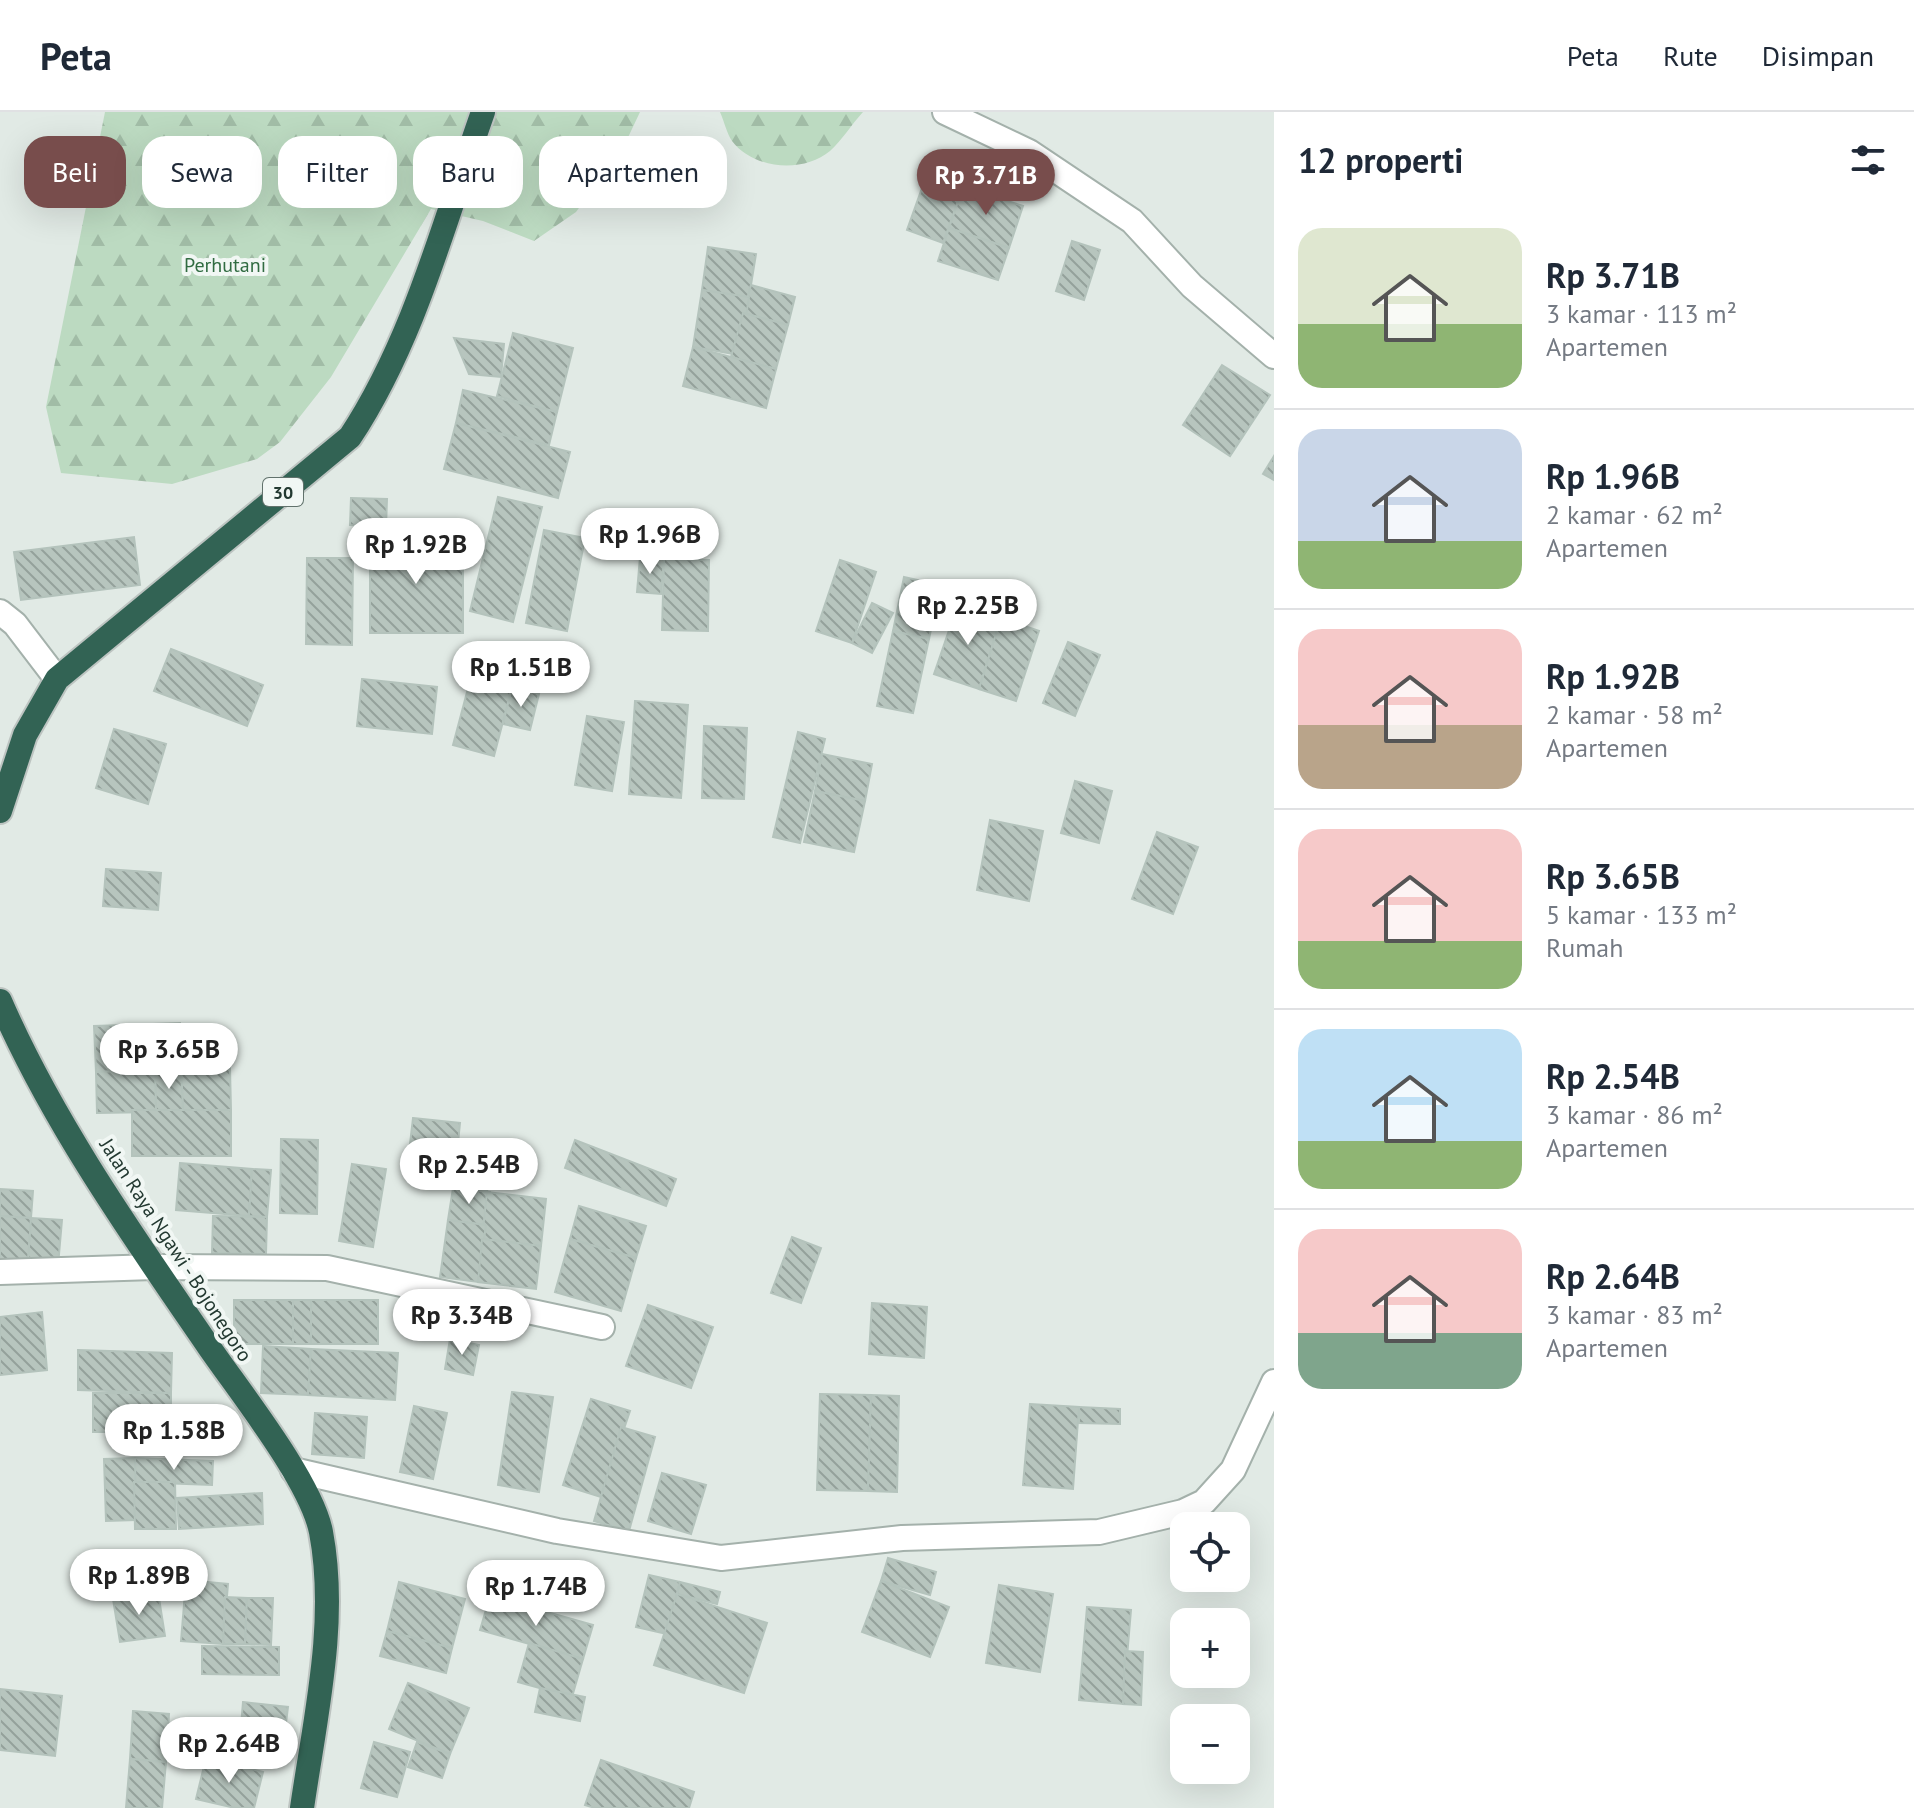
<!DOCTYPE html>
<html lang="id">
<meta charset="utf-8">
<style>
body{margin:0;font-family:"PT Sans",sans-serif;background:#f2f2f3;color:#1f2937;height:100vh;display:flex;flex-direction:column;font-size:30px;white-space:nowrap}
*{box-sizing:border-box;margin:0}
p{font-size:26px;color:#747a83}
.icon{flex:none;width:44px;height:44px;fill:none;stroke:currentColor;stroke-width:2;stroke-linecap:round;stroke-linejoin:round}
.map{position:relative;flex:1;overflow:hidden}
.side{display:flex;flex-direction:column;background:#fff;width:640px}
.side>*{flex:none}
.banner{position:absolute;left:24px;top:24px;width:760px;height:72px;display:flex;gap:16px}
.buttons{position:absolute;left:1170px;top:1400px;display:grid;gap:16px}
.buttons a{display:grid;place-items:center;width:80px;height:80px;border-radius:16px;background:#fff;box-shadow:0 8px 32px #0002;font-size:40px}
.price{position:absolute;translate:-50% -68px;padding:0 18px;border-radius:28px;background:#fff;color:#222;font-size:26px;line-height:52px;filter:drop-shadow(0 2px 4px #0008)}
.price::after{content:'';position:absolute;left:50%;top:48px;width:24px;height:18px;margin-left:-12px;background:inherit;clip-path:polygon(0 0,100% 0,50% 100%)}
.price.on{background:#784d4c;color:#fff}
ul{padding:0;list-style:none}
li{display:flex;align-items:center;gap:24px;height:200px;padding:0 24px}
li+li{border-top:2px solid #e0e1e3}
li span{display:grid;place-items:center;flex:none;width:224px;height:160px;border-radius:24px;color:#555}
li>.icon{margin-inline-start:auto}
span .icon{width:96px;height:96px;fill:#fffc;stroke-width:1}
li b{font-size:34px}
h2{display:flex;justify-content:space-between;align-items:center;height:96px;padding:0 24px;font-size:34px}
.chip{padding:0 28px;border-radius:24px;background:#fff;box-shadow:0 8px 32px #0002;font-size:28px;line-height:72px}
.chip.on{background:#784d4c;color:#fff}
header{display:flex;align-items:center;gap:48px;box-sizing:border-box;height:112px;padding:0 40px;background:#fff;border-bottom:2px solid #e0e1e3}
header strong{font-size:38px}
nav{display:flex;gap:44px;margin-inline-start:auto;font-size:28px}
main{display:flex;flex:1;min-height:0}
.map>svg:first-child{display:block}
</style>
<header>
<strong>Peta</strong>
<nav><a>Peta</a><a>Rute</a><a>Disimpan</a></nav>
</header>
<main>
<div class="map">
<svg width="1274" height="1696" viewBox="0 0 1274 1696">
<defs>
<pattern id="forest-firs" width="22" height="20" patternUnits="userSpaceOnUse" patternTransform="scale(2)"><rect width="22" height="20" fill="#bcdac1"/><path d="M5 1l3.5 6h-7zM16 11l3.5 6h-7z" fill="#a1bca6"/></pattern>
<pattern id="building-back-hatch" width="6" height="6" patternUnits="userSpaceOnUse" patternTransform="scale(2)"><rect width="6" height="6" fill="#b7c5be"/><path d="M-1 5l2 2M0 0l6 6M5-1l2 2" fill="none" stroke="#94a19b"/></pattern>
</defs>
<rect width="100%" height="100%" fill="#e1eae5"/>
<g fill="url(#forest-firs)">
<path d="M105,0H640L623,36L576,100L534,129L483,109L431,97L331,265L280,330L257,347L172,372L61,361L46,295Z"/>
<path d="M720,0H863C852,12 842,28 830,39C804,61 754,58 732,29C727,22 724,9 720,0Z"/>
</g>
<g fill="url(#building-back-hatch)" stroke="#b4c3bc" stroke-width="2">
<path d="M927,62L963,75L943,131L907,118Z"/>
<path d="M963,75L1023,94L1009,136L949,116Z"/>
<path d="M949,116L1009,136L998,168L938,149Z"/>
<path d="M1072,129L1100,138L1084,188L1056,179Z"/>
<path d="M708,135L756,142L749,185L702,178Z"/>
<path d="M751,173L795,185L788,213L743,201Z"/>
<path d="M702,178L749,185L740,243L693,235Z"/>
<path d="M743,201L788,213L776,257L731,245Z"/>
<path d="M513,221L573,236L557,300L497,284Z"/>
<path d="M454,226L504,232L501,265L469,262Z"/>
<path d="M693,235L776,257L766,296L683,274Z"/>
<path d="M1222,253L1270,283L1230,344L1183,313Z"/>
<path d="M463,278L557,300L549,333L456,311Z"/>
<path d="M456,311L570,340L558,386L444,357Z"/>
<path d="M1274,344V368L1263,362Z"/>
<path d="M498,385L542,395L513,510L470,499Z"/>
<path d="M351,386L387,387L386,415L350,413Z"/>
<path d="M544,418L585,426L567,519L526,511Z"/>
<path d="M134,425L140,473L21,488L14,440Z"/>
<rect x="370" y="426" width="93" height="95"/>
<path d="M640,445L664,447L661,482L637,480Z"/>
<path d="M307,446H353L352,533L306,532Z"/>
<path d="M664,447L709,448L708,519L662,518Z"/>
<path d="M840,448L876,460L852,531L816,519Z"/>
<path d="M904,465L940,473L929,527L893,519Z"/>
<path d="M872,491L893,501L872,541L852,531Z"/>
<path d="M958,492L1001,506L979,577L934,562Z"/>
<path d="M1001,506L1039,519L1016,589L979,577Z"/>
<path d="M893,519L929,527L913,601L877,594Z"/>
<path d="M1068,530L1100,543L1075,604L1043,591Z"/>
<path d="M171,537L263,573L247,614L154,579Z"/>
<path d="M471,565L512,575L494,644L453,633Z"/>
<path d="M362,567L437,575L432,622L357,614Z"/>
<path d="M512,575L539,582L530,618L503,612Z"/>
<path d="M635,589L688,593L681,686L629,682Z"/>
<path d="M587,604L624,610L612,679L575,673Z"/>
<path d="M704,614L747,616L744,687L702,686Z"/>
<path d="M114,617L166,632L148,692L96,676Z"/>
<path d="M798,620L825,627L800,731L773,725Z"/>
<path d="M822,642L872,652L865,689L815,679Z"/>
<path d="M1075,669L1112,679L1099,731L1061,721Z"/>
<path d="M815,679L865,689L854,740L804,730Z"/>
<path d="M990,708L1043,719L1029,789L977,778Z"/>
<path d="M1157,720L1198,735L1173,802L1132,787Z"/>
<path d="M106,757L161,761L158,798L103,794Z"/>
<path d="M180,911L181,957L155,958L154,912Z"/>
<path d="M154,912L155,958L96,960L94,914Z"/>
<path d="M230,956L231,998L183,999L181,957Z"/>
<path d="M181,957L183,999L156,1000L155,958Z"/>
<path d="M155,958L156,1000L97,1001L96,960Z"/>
<rect x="132" y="998" width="99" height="46"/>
<path d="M413,1006L460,1011L454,1071L406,1066Z"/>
<path d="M281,1027L318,1028L317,1102L280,1101Z"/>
<path d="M575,1028L676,1067L666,1094L565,1056Z"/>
<path d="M458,1042L492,1046L487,1080L453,1076Z"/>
<path d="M180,1051L252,1057L249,1104L176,1098Z"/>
<path d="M352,1052L386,1057L373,1135L339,1129Z"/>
<path d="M252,1057L271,1058L267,1105L249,1104Z"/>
<path d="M453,1076L490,1080L486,1113L448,1108Z"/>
<path d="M0,1077L33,1079L31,1106L0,1104Z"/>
<path d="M487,1080L546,1087L541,1134L482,1127Z"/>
<path d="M579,1094L646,1114L636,1146L570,1127Z"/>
<path d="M0,1104L31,1106L28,1151L0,1149Z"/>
<path d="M213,1104L267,1105L266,1142L212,1141Z"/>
<path d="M31,1106L62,1108L58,1154L28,1151Z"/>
<path d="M448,1108L486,1113L478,1170L440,1165Z"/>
<path d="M792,1125L821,1136L801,1191L771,1181Z"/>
<path d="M482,1127L541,1134L536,1177L478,1170Z"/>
<path d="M570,1127L636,1146L621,1199L555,1180Z"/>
<rect x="234" y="1188" width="59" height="44"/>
<rect x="293" y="1188" width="18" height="44"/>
<rect x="311" y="1188" width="67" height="44"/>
<path d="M872,1191L927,1195L924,1246L869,1242Z"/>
<path d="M648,1193L713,1215L691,1276L626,1254Z"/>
<path d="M42,1200L47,1258L0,1263V1205Z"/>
<path d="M450,1227L479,1233L473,1263L445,1257Z"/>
<path d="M263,1234L311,1237L308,1283L261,1281Z"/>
<path d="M311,1237L398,1241L395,1288L308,1283Z"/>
<path d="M78,1238L172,1241L171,1281L78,1278Z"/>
<path d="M512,1280L553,1285L539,1380L498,1373Z"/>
<rect x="93" y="1281" width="78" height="39"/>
<path d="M820,1282L871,1283L868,1379L817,1378Z"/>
<path d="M871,1283L899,1284L897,1380L868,1379Z"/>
<path d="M591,1287L630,1299L601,1385L563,1373Z"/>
<path d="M1030,1292L1079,1295L1073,1377L1023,1373Z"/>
<path d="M414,1294L447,1301L433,1367L400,1360Z"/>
<path d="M1079,1295L1120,1297V1312L1079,1311Z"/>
<path d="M315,1301L367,1305L364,1346L312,1342Z"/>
<path d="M621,1315L655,1325L629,1419L594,1409Z"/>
<path d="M135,1346L213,1349L212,1373L134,1370Z"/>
<path d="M135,1346L136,1408L106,1409L104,1347Z"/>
<path d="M662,1361L706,1373L691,1422L648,1409Z"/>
<path d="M134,1370H175L176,1417H135Z"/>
<path d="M262,1381L263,1412L179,1417L177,1386Z"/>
<path d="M888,1446L936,1460L930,1483L881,1469Z"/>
<path d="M501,1453L542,1468L531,1498L490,1484Z"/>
<path d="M649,1463L680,1470L667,1522L636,1515Z"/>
<path d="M186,1468L228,1472L223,1532L181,1529Z"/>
<path d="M881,1469L949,1495L930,1545L862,1520Z"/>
<path d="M399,1470L465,1487L452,1536L387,1519Z"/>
<path d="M680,1470L720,1480L717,1492L677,1482Z"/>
<path d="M999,1473L1053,1482L1040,1560L986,1551Z"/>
<path d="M158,1480L165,1524L120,1530L113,1487Z"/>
<path d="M677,1482L767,1511L744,1581L654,1553Z"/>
<path d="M490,1484L593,1513L583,1547L480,1518Z"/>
<path d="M225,1485L247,1486L245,1532H223Z"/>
<path d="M247,1486H273L271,1533L245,1532Z"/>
<path d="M1087,1495L1131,1498L1123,1592L1079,1588Z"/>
<path d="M387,1519L452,1536L446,1561L380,1544Z"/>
<path d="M529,1531L583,1547L572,1585L518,1570Z"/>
<path d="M202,1534L279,1535V1563L202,1562Z"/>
<path d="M1125,1539L1143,1540L1141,1593L1123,1592Z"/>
<path d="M408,1571L469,1596L450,1642L389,1617Z"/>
<path d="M540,1576L585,1585L580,1609L535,1600Z"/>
<path d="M0,1577L62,1584L55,1644L0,1638Z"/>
<path d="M243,1590L288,1595L285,1619L241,1614Z"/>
<path d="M133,1599L169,1602L166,1650L130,1647Z"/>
<path d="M374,1630L410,1640L397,1685L361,1676Z"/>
<path d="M417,1630L450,1642L442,1666L408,1655Z"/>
<path d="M206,1646L263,1660L254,1696H235L196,1687Z"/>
<path d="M130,1647L166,1650L162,1696H126Z"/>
<path d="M601,1648L694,1680L689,1696H595L585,1693Z"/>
</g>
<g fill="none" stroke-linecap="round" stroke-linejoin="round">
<defs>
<g id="street">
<path d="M945,0L1029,40L1132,109L1192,174L1274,244"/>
<path d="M0,500L15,512L57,567"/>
<path d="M0,1160L154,1155L327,1156L602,1215"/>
<path d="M293,1358L557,1419L721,1446L902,1426L1099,1420L1183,1400L1204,1390L1233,1358L1274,1270"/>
</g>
<g id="highway">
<path d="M0,699L25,623L57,567L350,325C414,228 444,110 483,0"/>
<path d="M0,889C53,1011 133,1124 209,1235C240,1280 311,1369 321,1420C338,1510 315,1606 302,1696"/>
</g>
</defs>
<use href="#street" stroke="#a4b1ab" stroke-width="28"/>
<use href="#highway" stroke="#bdc4c1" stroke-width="28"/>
<use href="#street" stroke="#fff" stroke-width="24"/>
<use href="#highway" stroke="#326354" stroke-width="24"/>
</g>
<g text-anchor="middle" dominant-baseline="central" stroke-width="8" stroke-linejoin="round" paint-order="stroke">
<rect fill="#f1f7f4" stroke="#61726c" stroke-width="2" x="263" y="366" width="40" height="28" rx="6"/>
<g font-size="18" font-weight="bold" fill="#233931">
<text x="283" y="380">30</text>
</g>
<g font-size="20" fill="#316c42" stroke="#f1f7f4">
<text x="225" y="153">Perhutani</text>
</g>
<g font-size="20" fill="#233931" stroke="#f1f7f4">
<text transform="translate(176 1138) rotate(57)">Jalan Raya Ngawi - Bojonegoro</text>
</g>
</g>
</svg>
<div class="buttons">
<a><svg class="icon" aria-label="locate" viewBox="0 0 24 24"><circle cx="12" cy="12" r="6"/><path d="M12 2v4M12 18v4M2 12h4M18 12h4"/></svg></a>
<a>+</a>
<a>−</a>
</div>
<b class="price on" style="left:986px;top:105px">Rp 3.71B</b>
<b class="price" style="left:650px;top:464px">Rp 1.96B</b>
<b class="price" style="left:416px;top:474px">Rp 1.92B</b>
<b class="price" style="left:968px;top:535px">Rp 2.25B</b>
<b class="price" style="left:521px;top:597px">Rp 1.51B</b>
<b class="price" style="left:169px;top:979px">Rp 3.65B</b>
<b class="price" style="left:469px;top:1094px">Rp 2.54B</b>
<b class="price" style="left:462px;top:1245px">Rp 3.34B</b>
<b class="price" style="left:174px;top:1360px">Rp 1.58B</b>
<b class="price" style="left:139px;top:1505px">Rp 1.89B</b>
<b class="price" style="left:536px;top:1516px">Rp 1.74B</b>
<b class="price" style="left:229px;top:1673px">Rp 2.64B</b>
<div class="banner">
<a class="chip on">Beli</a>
<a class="chip">Sewa</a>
<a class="chip">Filter</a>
<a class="chip">Baru</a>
<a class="chip">Apartemen</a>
</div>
</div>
<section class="side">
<h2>12 properti<svg class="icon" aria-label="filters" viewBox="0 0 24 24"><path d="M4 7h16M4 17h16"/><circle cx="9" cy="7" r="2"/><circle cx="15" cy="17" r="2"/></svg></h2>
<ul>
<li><span style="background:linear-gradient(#dfe7d0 60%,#8fb573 0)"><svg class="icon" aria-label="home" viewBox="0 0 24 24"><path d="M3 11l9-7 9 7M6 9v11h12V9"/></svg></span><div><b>Rp 3.71B</b><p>3 kamar · 113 m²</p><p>Apartemen</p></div></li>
<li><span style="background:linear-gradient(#c9d6e8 70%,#8fb573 0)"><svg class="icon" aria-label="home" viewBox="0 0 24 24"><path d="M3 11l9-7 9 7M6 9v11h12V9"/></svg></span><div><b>Rp 1.96B</b><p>2 kamar · 62 m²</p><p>Apartemen</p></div></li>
<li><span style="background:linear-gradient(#f6c9c9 60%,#b9a48a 0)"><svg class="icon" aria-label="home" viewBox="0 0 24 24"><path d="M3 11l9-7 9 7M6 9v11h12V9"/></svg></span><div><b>Rp 1.92B</b><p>2 kamar · 58 m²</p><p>Apartemen</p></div></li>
<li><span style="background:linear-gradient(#f6c9c9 70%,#8fb573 0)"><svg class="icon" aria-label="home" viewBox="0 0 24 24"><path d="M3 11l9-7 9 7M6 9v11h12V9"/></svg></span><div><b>Rp 3.65B</b><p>5 kamar · 133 m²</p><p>Rumah</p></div></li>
<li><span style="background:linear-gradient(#bfe0f5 70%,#8fb573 0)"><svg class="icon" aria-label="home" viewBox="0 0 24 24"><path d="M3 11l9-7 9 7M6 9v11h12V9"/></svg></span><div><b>Rp 2.54B</b><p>3 kamar · 86 m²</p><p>Apartemen</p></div></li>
<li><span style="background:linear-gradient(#f6c9c9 65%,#7fa58c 0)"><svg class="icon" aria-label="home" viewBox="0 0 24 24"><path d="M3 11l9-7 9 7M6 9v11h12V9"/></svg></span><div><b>Rp 2.64B</b><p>3 kamar · 83 m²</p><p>Apartemen</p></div></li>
</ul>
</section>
</main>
